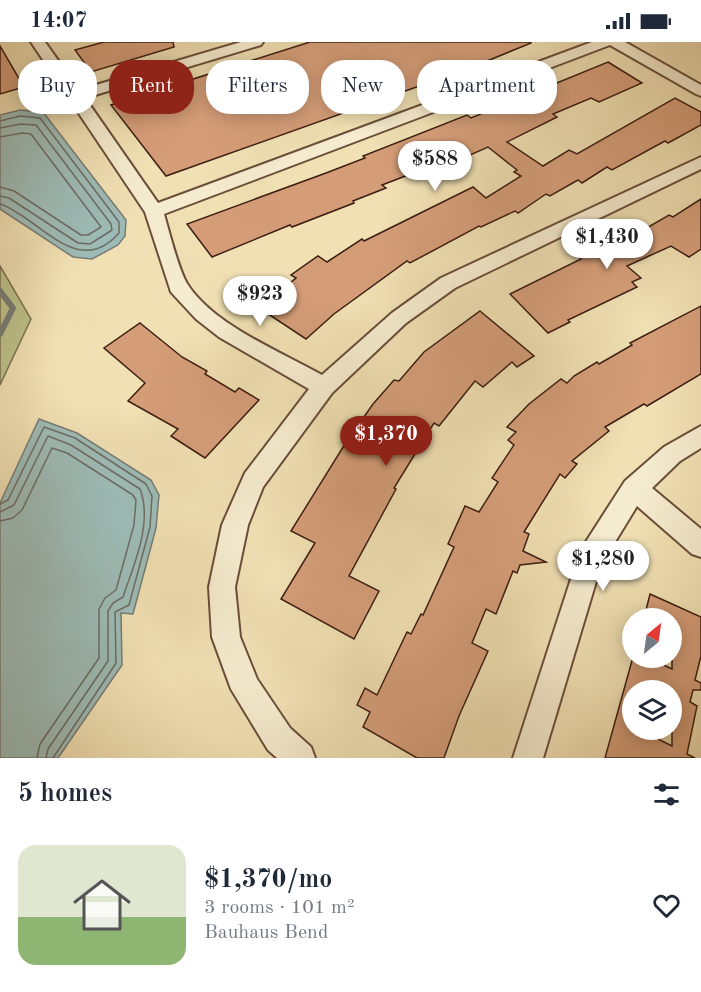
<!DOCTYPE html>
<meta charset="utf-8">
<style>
body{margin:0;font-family:"Old Standard TT",serif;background:#f6f6f7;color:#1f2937;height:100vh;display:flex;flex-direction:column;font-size:22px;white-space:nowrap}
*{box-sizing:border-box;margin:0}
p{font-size:20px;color:#747a83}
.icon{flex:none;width:33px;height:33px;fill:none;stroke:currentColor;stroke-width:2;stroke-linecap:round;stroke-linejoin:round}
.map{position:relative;height:716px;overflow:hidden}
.panel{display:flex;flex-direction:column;background:#fff;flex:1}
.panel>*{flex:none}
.guide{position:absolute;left:18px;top:18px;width:666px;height:54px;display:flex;gap:12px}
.needle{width:39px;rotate:29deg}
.controls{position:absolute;left:622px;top:566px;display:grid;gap:12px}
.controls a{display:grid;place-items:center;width:60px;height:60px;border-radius:50%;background:#fff;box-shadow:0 3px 15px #0003;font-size:30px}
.price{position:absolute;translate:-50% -51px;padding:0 14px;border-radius:21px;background:#fff;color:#222;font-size:20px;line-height:39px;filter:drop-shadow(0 2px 3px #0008)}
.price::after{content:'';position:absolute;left:50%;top:36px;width:18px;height:14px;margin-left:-9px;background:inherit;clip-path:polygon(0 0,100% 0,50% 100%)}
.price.selected{background:#8f2418;color:#fff}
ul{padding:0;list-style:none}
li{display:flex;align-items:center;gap:18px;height:150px;padding:0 18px}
li span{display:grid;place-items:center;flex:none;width:168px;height:120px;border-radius:18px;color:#555}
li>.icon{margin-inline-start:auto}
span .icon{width:72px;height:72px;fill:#fffc;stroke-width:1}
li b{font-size:26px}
h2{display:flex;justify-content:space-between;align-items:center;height:72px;padding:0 18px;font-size:26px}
.chip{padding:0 21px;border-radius:24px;background:#fff;box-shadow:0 3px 15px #0003;font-size:21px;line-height:54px}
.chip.selected{background:#8f2418;color:#fff}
.status{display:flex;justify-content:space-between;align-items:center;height:42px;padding:0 30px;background:#fff;direction:ltr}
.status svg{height:16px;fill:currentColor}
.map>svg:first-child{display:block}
</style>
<div class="status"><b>14:07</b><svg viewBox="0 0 49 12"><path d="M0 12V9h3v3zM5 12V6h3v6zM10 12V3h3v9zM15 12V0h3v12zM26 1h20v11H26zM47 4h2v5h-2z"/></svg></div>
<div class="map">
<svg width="701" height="716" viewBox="0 0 701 716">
<rect width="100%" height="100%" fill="#f0e0b3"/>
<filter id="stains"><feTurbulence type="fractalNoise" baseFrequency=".00333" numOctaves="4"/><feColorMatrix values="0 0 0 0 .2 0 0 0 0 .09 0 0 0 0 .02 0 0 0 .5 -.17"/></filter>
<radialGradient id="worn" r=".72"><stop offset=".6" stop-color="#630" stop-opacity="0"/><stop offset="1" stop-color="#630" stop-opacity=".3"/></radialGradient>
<path fill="#bcc18a" stroke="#7c704e" stroke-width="1.5" d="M0,224L31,277L0,343Z"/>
<g fill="#9dbbb6" stroke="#777c74" stroke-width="1.5">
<path d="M20,68L43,70L126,178L125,194L118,203L92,217L73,215L0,167V73Z"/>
<path d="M39,377L77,391L151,438L159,453L156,486L133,572L121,571L122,623L58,716H0V461Z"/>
</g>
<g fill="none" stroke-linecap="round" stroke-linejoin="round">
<g stroke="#6d6c64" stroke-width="1.5">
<path d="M0,79L20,74L40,76L119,180V191C85,230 53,194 21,173C14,169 8,164 0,162"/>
<path d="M0,86L21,82L36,83L111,182L112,188L90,202L78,201L9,156L0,154"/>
<path d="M0,95L22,91L31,92L101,185L88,193H81L14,149L0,145"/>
<path d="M0,462L8,458L44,385L75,396L146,442L152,454L150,485L129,563L115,570L116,621L53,716"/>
<path d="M0,470L14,463L48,394L71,403L140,447C153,481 134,522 123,555L113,561L108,569V619L48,707L46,716"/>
<path d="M0,479L13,476L22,468L52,406L67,411L133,453L136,458L134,483L116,548L105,556L99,567V616L40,702L37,716"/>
</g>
<path stroke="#777c74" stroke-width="6" d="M0,249L13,266L0,292"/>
</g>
<g fill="#d49d78" stroke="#3d1e12" stroke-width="1.5" fill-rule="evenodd">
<path d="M104,0H173L174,5L91,30L75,8Z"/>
<path d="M310,0H531V1L470,26L166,134L111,63Z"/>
<path d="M0,4L24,45L0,52Z"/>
<path d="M608,20L642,41L599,60L591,56L553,72L557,75L507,100L543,124L569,108L577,112L675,56L701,70V83L668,101L665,99L612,128L607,125L582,141L578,138L550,154L546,152L518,171L515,169L481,185L479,184L410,221L407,219L334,272L306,297L259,266L296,236L291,233L318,214L327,220L362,197L364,199L473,145L486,156L521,134L514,130L517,128L488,105L459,118L449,110L413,125L415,127L405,131L408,133L382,143L386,146L353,159L354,161L292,185L290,183L212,215L187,182L326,131L365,116L363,114L467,73L471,76Z"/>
<path d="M701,157V207L689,215L671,204L627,224L641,236L632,240L637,245L568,278L570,280L548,291L510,252L581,217L579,215L584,213L580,210L633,187L638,191L669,173L673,175Z"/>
<path d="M701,264V332L647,364L644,362L605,385L609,389L572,419L577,422L565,436L560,432L524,490L529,492L523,509L546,520L520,523L517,531L513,529L496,572L486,567L472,601L488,609L459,674L444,716H417L363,685L370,670L357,663L365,646L377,653L407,590L411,592L421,572L423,573L454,505L448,502L465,464L479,470L498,440L492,436L514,403L508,398L516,390L507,385L529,362L561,337L567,341L574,334L597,320L599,322L632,303L630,301Z"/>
<path d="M480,269L534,314L517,325L512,320L483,345L475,339L439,384L434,381L394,446L396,447L349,534L379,549L354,597L281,557L315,501L291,489L345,402L373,362L394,338L399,339L424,310Z"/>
<path d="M140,281L182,315L207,329L205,332L235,350L239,346L259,358L205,416L171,394L178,387L128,359L145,341L104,306Z"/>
<path d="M650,552L701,575V614L695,638L701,641V648H693L690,660L697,664L687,712L695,716H605L633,615H647L672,627V576H644ZM633,648H672V704L638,687H633Z"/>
</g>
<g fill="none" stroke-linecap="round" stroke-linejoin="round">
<defs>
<g id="minor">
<path d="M31,0H45L79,48L241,0H263L261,3L85,56L158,161L592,0H625L701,43V54L696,52L610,3L164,172C169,189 179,230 188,243C214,283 281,310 322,333L392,271L441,236L701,115V127L455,246L406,281L332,351L263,445L248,483L235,545L240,595L257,637L290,686L311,705L315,716H277L268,708L231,647L212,595L209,545L222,483L245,431L309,347L219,295L196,277L171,250L145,170Z"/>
<path d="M701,384V406L680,419L652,446L701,487V515L692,512L637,464L601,523L543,716H513L580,509L625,439L664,405Z"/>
</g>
</defs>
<use href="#minor" stroke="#6a4e3a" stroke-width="4"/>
<use href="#minor" fill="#f5ebce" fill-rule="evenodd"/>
</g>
<rect width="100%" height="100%" filter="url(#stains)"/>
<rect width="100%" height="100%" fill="url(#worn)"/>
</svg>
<div class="controls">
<a><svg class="needle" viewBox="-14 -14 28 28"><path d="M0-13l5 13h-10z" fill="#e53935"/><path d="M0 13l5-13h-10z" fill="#747a83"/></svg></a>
<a><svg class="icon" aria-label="layers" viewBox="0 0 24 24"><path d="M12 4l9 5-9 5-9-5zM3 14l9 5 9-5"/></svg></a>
</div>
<b class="price" style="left:435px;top:150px">$588</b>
<b class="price" style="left:607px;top:228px">$1,430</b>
<b class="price" style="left:260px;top:285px">$923</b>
<b class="price selected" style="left:386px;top:425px">$1,370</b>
<b class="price" style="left:603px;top:550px">$1,280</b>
<div class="guide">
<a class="chip">Buy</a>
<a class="chip selected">Rent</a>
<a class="chip">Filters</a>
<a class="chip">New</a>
<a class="chip">Apartment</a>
</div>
</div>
<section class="panel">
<h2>5 homes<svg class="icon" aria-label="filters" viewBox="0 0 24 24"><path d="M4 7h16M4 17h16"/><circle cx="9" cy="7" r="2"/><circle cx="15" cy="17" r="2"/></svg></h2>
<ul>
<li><span style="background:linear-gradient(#dfe7d0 60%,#8fb573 0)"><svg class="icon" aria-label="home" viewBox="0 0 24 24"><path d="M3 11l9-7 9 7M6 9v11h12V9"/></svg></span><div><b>$1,370/mo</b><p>3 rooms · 101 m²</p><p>Bauhaus Bend</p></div><svg class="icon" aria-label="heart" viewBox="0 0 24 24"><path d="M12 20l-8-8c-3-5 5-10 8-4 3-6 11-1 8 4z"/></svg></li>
</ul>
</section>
